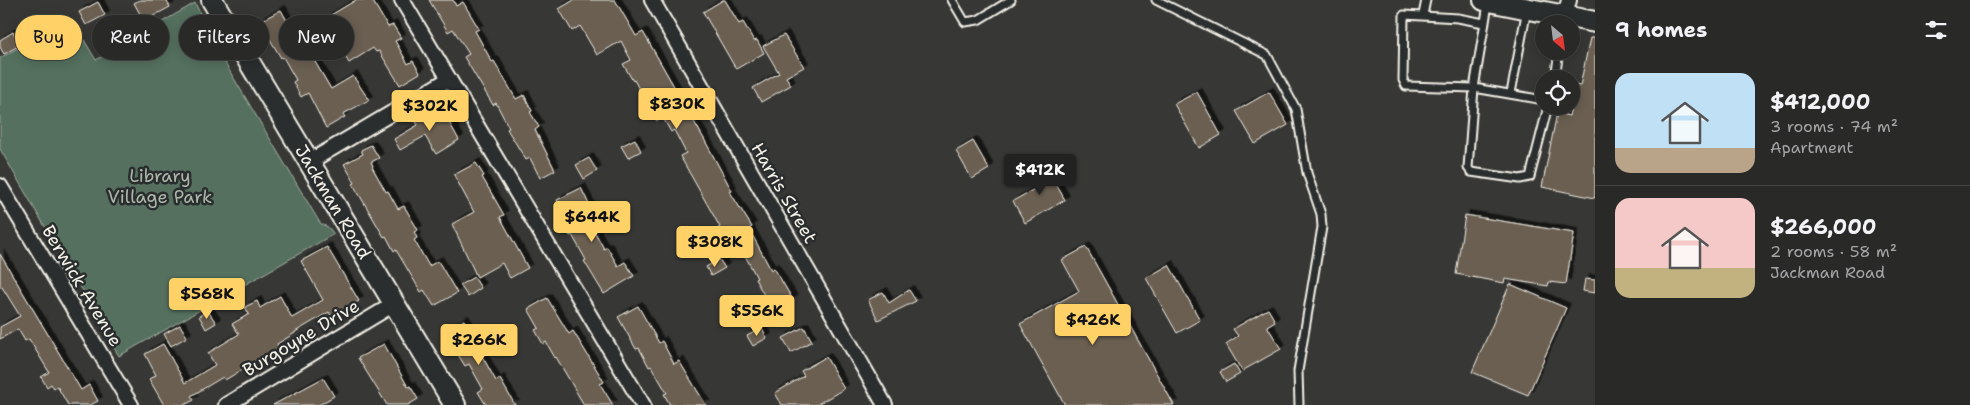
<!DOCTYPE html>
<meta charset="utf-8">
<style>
body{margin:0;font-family:"Shantell Sans",sans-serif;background:#353534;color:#f1f3f6;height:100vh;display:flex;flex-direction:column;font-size:19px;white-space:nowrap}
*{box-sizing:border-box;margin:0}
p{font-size:16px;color:#a5a6a8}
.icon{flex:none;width:28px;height:28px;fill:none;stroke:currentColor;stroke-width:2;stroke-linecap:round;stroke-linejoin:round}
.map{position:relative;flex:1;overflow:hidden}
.side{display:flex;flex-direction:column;background:#292928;width:375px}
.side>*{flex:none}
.guide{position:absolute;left:15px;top:15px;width:475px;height:45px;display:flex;gap:10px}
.needle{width:32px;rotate:152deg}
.controls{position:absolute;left:1535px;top:15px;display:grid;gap:10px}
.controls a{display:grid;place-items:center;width:45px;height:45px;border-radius:50%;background:#292928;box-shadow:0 2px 12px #0003,0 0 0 1px #454545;font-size:25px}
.price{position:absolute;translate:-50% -42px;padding:0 11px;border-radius:5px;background:#ffd166;color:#111;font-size:16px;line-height:32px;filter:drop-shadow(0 1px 2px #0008)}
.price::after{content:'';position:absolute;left:50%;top:30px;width:15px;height:11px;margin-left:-8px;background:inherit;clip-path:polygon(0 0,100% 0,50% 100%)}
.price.active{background:#222;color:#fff}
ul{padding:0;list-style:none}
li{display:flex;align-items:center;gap:15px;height:125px;padding:0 20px}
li+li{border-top:1px solid #454545}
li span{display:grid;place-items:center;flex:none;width:140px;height:100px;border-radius:15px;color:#555}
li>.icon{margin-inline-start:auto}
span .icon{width:60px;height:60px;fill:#fffc;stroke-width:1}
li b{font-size:21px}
h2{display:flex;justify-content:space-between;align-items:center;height:60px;padding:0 20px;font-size:21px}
.pill{padding:0 18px;border-radius:22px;background:#292928;box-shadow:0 2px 12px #0003,0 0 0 1px #454545;font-size:18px;line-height:45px}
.pill.active{background:#ffd166;color:#111}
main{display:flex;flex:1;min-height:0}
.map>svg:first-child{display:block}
</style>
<main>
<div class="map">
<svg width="1595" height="405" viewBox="0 0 1595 405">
<defs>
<filter id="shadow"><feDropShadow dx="4.5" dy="-4.5" stdDeviation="0" flood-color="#0009"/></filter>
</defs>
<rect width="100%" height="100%" fill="#373735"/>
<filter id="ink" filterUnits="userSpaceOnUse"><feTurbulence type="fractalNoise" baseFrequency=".02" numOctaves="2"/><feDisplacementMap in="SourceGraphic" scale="10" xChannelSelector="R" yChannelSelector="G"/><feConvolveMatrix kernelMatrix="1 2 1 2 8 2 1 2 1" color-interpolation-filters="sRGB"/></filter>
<g filter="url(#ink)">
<path fill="#55705f" stroke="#a4b0a4" d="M195,3L200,13L201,23L320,223L329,228L334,234L119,356L102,329L101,318L77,282L0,149V58L71,18L96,60Z"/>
<g fill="#6b5e51" stroke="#f4f1e8" filter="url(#shadow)">
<path d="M140,0H166L170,7L144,21L134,3Z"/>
<path d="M356,0H372L388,27L393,25L401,38L395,41L408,64L413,61L420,73L400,85L379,51L376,52L373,48L349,63L330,32L333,30L326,18Z"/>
<path d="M429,0H453L456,6L463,2L479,29L475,31L492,62L494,61L516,99L524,95L532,111L530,112L539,127L535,130L555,170L540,178L530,158L526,160L507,129L509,128L496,103L493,105L464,57L469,54L453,29L448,32Z"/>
<path d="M574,0H615L636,36L643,32L704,139L732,191L730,192L752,227L749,229L771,270L774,268L793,300L773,311L755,279L757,278L742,250L739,252L731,238L725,242L717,229L720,227L680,156L686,153L674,130L671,132L663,118L657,121L634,80L633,81L623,64L631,60L621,41L597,55L580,26L572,31L559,9Z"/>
<path d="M723,0H725L739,24L743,22L754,41L757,40L764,53L736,69L703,12Z"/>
<path d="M98,2L105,15L86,25L79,12Z"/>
<path d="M281,10L292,30L295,28L331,89L353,76L369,100L343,114L345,117L326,128L308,93L301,97L293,82L296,80L283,57L281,58L268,36L265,37L257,23Z"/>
<path d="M13,32L20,45L4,54L0,47V40Z"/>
<path d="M784,35L804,67L786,77L791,85L761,102L753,88L779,73L763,46Z"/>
<path d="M1590,38H1595V198L1542,187L1557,113L1569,116L1576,85L1580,86Z"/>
<path d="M1197,92L1221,135L1199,148L1174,104Z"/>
<path d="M1269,92L1288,125L1255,144L1236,111Z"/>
<path d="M440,106L459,140L436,154L425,136L400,150L394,139L418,125L415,120Z"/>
<path d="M635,139L641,151L628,158L621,146Z"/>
<path d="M973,141L989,169L972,179L956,151Z"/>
<path d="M371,145L379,158L371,162L373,166L372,167L386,192L388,191L398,209L404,206L418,230L414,232L417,238L414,240L429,266L438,261L457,293L434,306L424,290L421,292L396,250L394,251L386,236L384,237L353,184L355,183L344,164L363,154L361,150Z"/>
<path d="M589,158L597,171L584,179L576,165Z"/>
<path d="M476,163L484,176L482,177L504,215L500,217L528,268L510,278L502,263L477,277L452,224L474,212L454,175Z"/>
<path d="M1044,163L1065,200L1025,223L1013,201L1040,186L1031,170Z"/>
<path d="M581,188L597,221L591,225L604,249L607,247L618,266L625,262L634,276L604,294L584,261L586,260L572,235L570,236L563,224L568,221L557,200Z"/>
<path d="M1465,215L1574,233L1566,284L1549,282L1548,286L1505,279L1504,283L1456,274Z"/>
<path d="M327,247L359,301L332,317L329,312L295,332V333L277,344L280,350L245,370V368L225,380L223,377L191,396L194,400L184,405H164L149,379L156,375L145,354L163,344L185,383L215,365L208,353L239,334L232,324L249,314L245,307L257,301L260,308L280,296L292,318L323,300L301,261Z"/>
<path d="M1086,247L1174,405H1065L1020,324L1079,291L1062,260Z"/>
<path d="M0,254L81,390L89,385L98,401L90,405H68L57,386L54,388L51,384L47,387L41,377L49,372L29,339L25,341L18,329L0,339V327L20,316L2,287H0Z"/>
<path d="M719,259L725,268L711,276L706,267Z"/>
<path d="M1169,265L1200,320L1177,333L1146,278Z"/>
<path d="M474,277L481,288L468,297L460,285Z"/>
<path d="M1585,279L1595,280V293L1583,291Z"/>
<path d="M1510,284L1566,308L1528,395L1472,372Z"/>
<path d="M909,290L916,301L878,320L868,300L883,292L889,303Z"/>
<path d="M547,298L569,334L573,331L595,367L604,382L600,384L613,405H584L556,357L555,358L546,342L543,344L535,330L539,328L528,309Z"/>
<path d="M638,306L659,343L662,341L674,364L679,361L706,405H670L664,394L667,393L651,366L649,367L639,348L636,349L618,317Z"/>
<path d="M1268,309L1275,321L1267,326L1281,349L1242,371L1226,344L1238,336L1233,329Z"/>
<path d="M208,311L216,323L206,329L199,316Z"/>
<path d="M464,320L485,354L482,356L496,381L500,379L515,405H486L478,392L483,389L469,364L465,366L457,353L459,352L446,331Z"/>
<path d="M180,325L187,337L171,346L164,334Z"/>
<path d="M804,327L812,341L791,353L783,338Z"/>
<path d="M762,328L767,338L753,346L747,336Z"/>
<path d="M384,344L408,387L410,386L418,399L408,405H387L358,358Z"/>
<path d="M826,357L844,389L816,405H782L775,393L804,376L801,371Z"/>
<path d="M1234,364L1240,374L1226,382L1220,372Z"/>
<path d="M323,378L334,396L319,405H273Z"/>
</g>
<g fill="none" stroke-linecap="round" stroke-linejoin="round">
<defs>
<g id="lane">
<path d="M952,0L965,22L978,20L1011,0"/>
<path d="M1156,0L1267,55L1296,109L1307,173L1321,214L1322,227L1298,371L1299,405"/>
<path d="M1488,4L1474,88L1468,168L1471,172L1520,179L1530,177L1548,106"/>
<path d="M1423,15L1426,0"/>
<path d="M1484,23L1458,18L1404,15L1403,80L1406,86L1474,88L1544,100"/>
<path d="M1555,79L1559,51"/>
<path d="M1511,93L1527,9"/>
</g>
<g id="street">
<path d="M402,0L643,405"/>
<path d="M652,0L885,405"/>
<path d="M1565,16L1569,0"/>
<path d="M309,162L449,79"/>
<path d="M0,186L131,405"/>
<path d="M226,405L394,304"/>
</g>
<g id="secondary">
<path d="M212,0L455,405"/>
<path d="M1484,0L1595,22"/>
</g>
</defs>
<use href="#lane" stroke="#f4f1e8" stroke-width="11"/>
<use href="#street" stroke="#f4f1e8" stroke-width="18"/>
<use href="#secondary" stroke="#f4f1e8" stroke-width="24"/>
<use href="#lane" stroke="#2a2d2e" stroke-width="7"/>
<use href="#street" stroke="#2a2d2e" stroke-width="14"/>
<use href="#secondary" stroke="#2a2d2e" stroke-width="20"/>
</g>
</g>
<g text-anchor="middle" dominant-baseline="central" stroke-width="5" stroke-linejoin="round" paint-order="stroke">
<g font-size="18" fill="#acb7aa" stroke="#2a2d2e">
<text x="160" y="176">Library<tspan x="160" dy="21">Village Park</tspan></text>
</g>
<g font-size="18" fill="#f4f1e8" stroke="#2a2d2e">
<text transform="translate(784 193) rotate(60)">Harris Street</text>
<text transform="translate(333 202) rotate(59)">Jackman Road</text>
<text transform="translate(82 286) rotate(59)">Berwick Avenue</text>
<text transform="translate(301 338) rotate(-31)">Burgoyne Drive</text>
</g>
</g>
</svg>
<div class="controls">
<a><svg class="needle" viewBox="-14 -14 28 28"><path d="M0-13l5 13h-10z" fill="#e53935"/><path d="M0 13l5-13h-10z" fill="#a5a6a8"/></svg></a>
<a><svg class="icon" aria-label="locate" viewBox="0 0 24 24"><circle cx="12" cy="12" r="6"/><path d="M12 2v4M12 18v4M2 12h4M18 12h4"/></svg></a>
</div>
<b class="price" style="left:677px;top:130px">$830K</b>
<b class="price" style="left:430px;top:132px">$302K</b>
<b class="price active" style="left:1040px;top:196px">$412K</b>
<b class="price" style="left:592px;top:243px">$644K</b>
<b class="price" style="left:715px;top:268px">$308K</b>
<b class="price" style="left:207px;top:320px">$568K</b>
<b class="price" style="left:757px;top:337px">$556K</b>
<b class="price" style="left:1093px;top:346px">$426K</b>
<b class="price" style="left:479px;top:366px">$266K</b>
<div class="guide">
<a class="pill active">Buy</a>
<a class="pill">Rent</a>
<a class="pill">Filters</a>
<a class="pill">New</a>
</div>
</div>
<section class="side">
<h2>9 homes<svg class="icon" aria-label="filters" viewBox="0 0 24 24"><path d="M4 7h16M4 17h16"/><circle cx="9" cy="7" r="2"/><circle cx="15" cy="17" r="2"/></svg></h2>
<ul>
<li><span style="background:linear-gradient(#bfe0f5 75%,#b9a48a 0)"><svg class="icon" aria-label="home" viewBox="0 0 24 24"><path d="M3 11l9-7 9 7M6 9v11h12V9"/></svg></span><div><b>$412,000</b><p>3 rooms · 74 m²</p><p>Apartment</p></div></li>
<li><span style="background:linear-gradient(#f6c9c9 70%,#c2b280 0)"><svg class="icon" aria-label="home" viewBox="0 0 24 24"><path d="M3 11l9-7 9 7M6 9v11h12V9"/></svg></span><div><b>$266,000</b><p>2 rooms · 58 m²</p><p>Jackman Road</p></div></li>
</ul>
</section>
</main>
